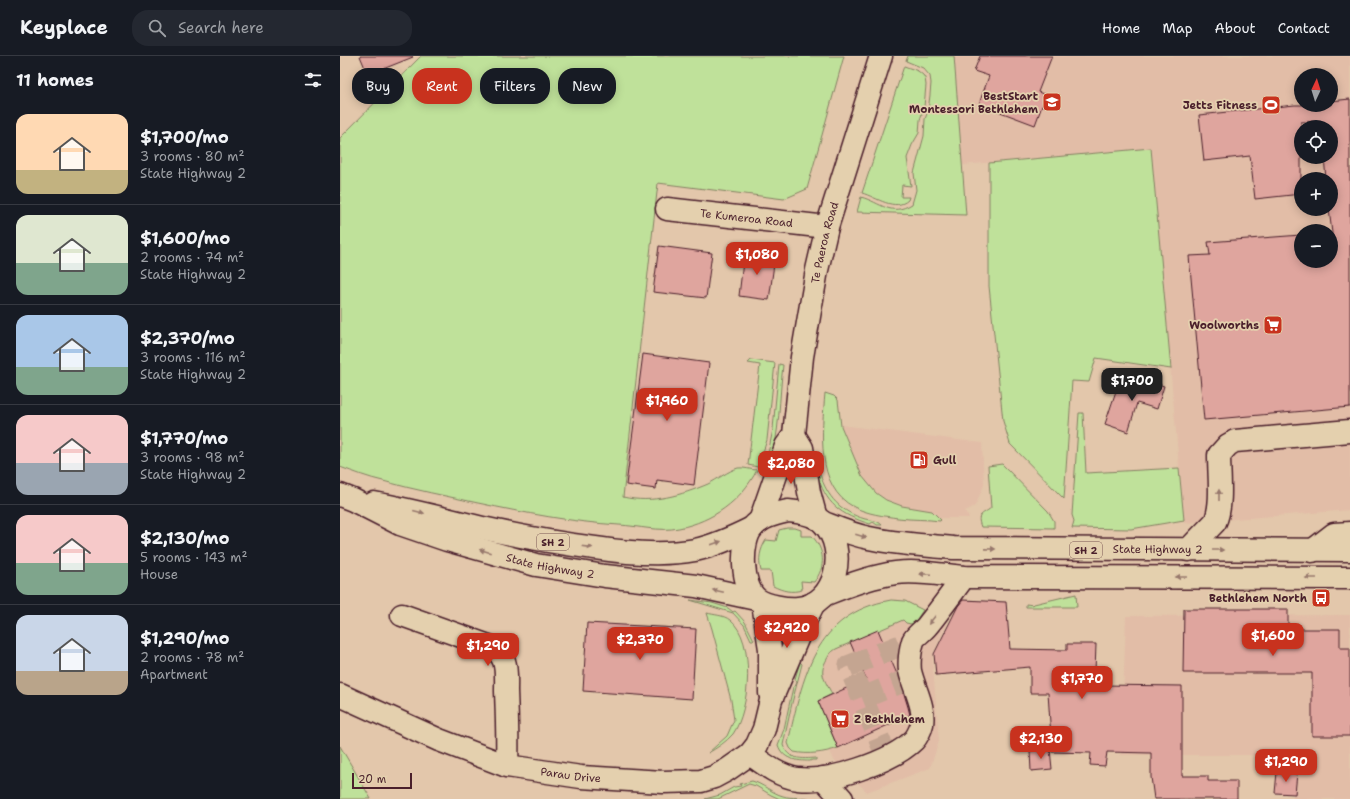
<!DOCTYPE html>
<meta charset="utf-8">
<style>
body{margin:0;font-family:"Shantell Sans",sans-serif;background:#242831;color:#f1f3f6;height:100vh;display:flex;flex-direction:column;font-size:15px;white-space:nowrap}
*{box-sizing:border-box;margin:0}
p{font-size:13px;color:#9ea1a6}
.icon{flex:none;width:22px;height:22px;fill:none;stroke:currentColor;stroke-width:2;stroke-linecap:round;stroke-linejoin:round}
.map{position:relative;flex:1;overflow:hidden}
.drawer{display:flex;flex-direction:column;background:#171b24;width:340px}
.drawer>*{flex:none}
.guide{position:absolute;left:12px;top:12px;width:380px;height:36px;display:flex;gap:8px}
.needle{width:26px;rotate:4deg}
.fabs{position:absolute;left:954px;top:12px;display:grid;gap:8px}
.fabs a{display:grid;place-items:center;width:44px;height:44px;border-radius:50%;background:#171b24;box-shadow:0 2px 10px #0003;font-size:20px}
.scale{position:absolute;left:12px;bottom:10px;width:60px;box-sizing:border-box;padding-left:4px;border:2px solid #4a1f2b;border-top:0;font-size:11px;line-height:14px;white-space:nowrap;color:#4a1f2b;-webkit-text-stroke:3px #e4d0ae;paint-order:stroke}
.price{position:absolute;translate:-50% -34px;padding:0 9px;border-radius:8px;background:#c8321e;color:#fff;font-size:13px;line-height:26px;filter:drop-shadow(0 1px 2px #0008)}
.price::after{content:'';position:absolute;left:50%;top:24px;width:12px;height:9px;margin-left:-6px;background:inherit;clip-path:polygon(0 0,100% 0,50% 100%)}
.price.current{background:#222;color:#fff}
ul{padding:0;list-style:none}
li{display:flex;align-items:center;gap:12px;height:100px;padding:0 16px}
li+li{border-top:1px solid #363941}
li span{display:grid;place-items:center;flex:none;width:112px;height:80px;border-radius:12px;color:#555}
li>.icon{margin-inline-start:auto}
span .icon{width:48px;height:48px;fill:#fffc;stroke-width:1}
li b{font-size:17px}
h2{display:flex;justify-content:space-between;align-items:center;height:48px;padding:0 16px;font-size:17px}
.pill{padding:0 14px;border-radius:16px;background:#171b24;box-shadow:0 2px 10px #0003;font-size:14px;line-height:36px}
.pill.current{background:#c8321e;color:#fff}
header{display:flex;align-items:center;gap:24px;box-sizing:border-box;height:56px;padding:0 20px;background:#171b24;border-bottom:1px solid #363941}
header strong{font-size:19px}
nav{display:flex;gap:22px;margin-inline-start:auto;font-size:14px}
.search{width:280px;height:36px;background:#242831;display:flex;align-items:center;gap:10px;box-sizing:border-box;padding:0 14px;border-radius:16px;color:#9ea1a6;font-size:15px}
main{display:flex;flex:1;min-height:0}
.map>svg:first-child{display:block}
</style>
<header>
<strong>Keyplace</strong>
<div class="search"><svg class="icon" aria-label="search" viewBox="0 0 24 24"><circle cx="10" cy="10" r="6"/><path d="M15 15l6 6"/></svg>Search here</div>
<nav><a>Home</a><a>Map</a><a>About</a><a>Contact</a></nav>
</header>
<main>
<section class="drawer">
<h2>11 homes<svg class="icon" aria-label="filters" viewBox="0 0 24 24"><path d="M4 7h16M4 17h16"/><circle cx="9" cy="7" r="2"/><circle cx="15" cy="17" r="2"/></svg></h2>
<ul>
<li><span style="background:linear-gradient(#ffd9b3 70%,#c2b280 0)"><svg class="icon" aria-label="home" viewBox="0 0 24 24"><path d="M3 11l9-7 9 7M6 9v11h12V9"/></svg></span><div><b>$1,700/mo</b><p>3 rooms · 80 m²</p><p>State Highway 2</p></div></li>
<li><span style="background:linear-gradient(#dfe7d0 60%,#7fa58c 0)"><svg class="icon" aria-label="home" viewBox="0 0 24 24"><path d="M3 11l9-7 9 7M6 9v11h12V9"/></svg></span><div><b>$1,600/mo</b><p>2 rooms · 74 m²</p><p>State Highway 2</p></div></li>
<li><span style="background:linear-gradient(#a9c7e8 65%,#7fa58c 0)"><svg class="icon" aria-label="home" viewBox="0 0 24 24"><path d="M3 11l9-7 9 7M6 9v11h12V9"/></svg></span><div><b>$2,370/mo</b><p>3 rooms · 116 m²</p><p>State Highway 2</p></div></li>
<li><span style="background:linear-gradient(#f6c9c9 60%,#9aa5b1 0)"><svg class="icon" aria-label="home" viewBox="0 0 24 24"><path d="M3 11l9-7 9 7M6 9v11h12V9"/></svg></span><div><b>$1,770/mo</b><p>3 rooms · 98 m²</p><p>State Highway 2</p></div></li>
<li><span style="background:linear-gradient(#f6c9c9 60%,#7fa58c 0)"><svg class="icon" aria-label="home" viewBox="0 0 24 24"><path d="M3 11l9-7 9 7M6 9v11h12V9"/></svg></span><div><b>$2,130/mo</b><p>5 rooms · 143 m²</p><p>House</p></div></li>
<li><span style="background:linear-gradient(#c9d6e8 70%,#b9a48a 0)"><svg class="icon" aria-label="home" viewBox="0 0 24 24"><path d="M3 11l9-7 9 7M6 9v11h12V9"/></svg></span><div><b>$1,290/mo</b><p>2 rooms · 78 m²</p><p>Apartment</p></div></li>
</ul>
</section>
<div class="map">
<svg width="1010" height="743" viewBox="0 0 1010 743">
<rect width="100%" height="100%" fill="#e3c7ab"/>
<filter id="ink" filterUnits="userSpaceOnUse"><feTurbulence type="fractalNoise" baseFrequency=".025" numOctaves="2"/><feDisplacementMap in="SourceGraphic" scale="8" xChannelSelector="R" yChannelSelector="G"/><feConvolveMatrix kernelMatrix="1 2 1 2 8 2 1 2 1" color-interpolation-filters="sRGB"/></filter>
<g filter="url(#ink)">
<g fill="#e2bda7" fill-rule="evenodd">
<path d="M614,0H1010V454L844,467L811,92L622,109ZM961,19H991V49H961ZM961,71H991V101H961ZM961,123H991V153H961ZM961,175H991V205H961Z"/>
<path d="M501,369L642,387L644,429L635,450L625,455L629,462H600L592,455L562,450L546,444L536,437L522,420Z"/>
<path d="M559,557L580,558L607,568L593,598V611L599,685L590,712L527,736L494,704L490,695L473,697L467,623L486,588Z"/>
<path d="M1010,559V743H953V699H781L786,560Z"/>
</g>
<g fill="#bfe19a" stroke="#848062">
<path d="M81,0H504L467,133L444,143L318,127L283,441C312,448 342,439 368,428C378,423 388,415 398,412C403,411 412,414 417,414C401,445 373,465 339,472C319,476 299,470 279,469C231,466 185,457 138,447C106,440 75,434 43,425C29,422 14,416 0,411V82Z"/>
<path d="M568,0H614L626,159L517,156L521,141C542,147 550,161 572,148L576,134L574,117L584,80L585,63L588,55L590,39L591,27L590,20L583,12L566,5Z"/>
<path d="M564,10L578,15L583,19L585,22L586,29L584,51L580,64L579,77L572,89L567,102L571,130L562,129L561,141H569L568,144C555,156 536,141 522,137Z"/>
<path d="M811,92L831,313L756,302L749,326L732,325L724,443L670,388L663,365L649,230V107Z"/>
<path d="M411,304L435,307L427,384L418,411L408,409L420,309L408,307Z"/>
<path d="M439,308L443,309C439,342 440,377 430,409L427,407V403L433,373Z"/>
<path d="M485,337L494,340L498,344L501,370L522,420L536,437L546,444L562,450L592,455L601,464L600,465C587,463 573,464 558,462C544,460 527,458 514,451C475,431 482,374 485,337Z"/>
<path d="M739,357H743L746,417L839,412L844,464L791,473L732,472L734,465L732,459Z"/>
<path d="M662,408L708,455L714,465V472L641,471C636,458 642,459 651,452L648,410Z"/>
<path d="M477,417L480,418C487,441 501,456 525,463C531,464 539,465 542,469H537L533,466L530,468C501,459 485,448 477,417Z"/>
<path d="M447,472H455L461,474V480H472C485,494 486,511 474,526L461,525L462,534C451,537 443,535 433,530L431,515H421C418,503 420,494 426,484L436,485L439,474Z"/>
<path d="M736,538L737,551H686V548L693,549L694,548Z"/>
<path d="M350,544L372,547L388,552L393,556L395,555L405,566L414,584H411L404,569L393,557Z"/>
<path d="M551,544L565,545L583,554L575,566L571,568L566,567L563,564L496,593C491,596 489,599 487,603C478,618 485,624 492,638L478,645L498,692C484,697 468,699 454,696L450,692L448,687C463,621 474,558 551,544Z"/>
<path d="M367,557C374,559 384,559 390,564C416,584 410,654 393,678C386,686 377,692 368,697L387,680L394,664L391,644L372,573Z"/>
<path d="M460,606L462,608L452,647L443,689C448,704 462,703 476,702V704H472L470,705C457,705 443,704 438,689L444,673L453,631L456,629L457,626L455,623Z"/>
<path d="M0,690L31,743H0Z"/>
<path d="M412,725C423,728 432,737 443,740C452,743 462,740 471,743H440L431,739L416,730L409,728L378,743H365L380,739L394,731L401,730L400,728Z"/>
</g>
<g fill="#dfa59e" stroke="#4a1f2b">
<path d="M20,0H72L73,1L28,19Z"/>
<path d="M640,0H712L698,36L706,39L695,69L639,48L649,20L634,15Z"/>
<path d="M1010,43V351L864,364L849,200L870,199L868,186L961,179V205H991L992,177L989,153H991V123H986L984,101H991V71H981L980,65L961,66V138L915,143L910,100L864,105L859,59L955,49H991V45Z"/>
<path d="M319,190L372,197L366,242L313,236Z"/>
<path d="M404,197L435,201L429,244L399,240Z"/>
<path d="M303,298L369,307L354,429L317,424L316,433L286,429Z"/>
<path d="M799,322L824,330L817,353L797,347L788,376L765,368L779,326L796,332Z"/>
<path d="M623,544L666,546L670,593L727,594V588H756L755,616H761L760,629L842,630V720H868V725H897V743H814L811,721V697L767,696L765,710L750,709L751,697L712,696L708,637H690V611L596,619L594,598L618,550Z"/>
<path d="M844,553H948V573H1000V592H1010V680H972V617H843Z"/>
<path d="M247,567L356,573L352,643L243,635Z"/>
<path d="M538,574L560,625L568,651L570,659L498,692L478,645L526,623L510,586Z"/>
<path d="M710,693L712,713L691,715L690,695Z"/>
<path d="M937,716L957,717L955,738L935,737Z"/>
</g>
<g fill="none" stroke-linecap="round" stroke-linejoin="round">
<g stroke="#c4a591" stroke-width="22" stroke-dasharray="22 11" stroke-linecap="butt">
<path d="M522,642L572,622"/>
<path d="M547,702L509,610L574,584"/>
</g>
<defs>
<g id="minor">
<path id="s1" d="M327,153L487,171"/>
<path d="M454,379L462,392L469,436L476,462"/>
<path id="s2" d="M420,465L446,390L454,379L462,301L477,214L487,171L541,0"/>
<path d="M848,494L875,466C883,449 879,419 879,399L888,389L895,385L1010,375"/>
<path d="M972,495L994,478L1010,477"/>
<path d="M423,547L430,593V637"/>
<path d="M62,559L149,590C156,593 161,597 164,605C167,614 166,626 166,635C167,660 168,685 167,710"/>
<path id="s3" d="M0,639L99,684L167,710L241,721L323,726L361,725L374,721L387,714L410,698L417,689L424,673L431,644L463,569L474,547"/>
<path d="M410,698C425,709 439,720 458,723C488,727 552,706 574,684C577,681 581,673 582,668C585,650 574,633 570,615C569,607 570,594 573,585C575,580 583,575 587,570C600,554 612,537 624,521"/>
<path d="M483,722L502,743"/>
</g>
<g id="highway">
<path id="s4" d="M0,439L13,444L60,468L107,484L196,509L265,520L356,530L416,543"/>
<path d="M34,447C72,454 109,464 147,473C183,481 218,487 255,492C288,497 322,500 355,494C374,490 394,481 412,472"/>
<path d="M448,455C460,456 476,458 484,468C508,493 497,549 458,552C448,553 426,550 417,543C401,531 400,487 412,472C421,461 435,458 448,455Z"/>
<path id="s5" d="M484,467C499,473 513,479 529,482C556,488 585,489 613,492L1010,494"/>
<path d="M486,538C508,529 532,520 556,517C578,514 602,519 624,521L1010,522"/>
</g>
</defs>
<use href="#minor" stroke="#4a1f2b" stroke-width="25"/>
<use href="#highway" stroke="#4a1f2b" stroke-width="25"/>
<use href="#minor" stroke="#e4d0ae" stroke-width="22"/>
<use href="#highway" stroke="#e4d0ae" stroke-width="22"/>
</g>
<defs><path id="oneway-solid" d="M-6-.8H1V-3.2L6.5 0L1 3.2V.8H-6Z"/></defs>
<g fill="#97786c">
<use href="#oneway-solid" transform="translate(879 439) rotate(-90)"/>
<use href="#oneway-solid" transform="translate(79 456) rotate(14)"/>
<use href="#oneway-solid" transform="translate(521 480) rotate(16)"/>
<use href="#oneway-solid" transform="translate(376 487) rotate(-19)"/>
<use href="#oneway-solid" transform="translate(247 491) rotate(7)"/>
<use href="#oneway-solid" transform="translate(650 493) rotate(1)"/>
<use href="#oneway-solid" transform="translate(878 494)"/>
<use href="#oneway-solid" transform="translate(145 495) rotate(-164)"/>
<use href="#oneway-solid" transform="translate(585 518) rotate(-177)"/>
<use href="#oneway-solid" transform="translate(841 521) rotate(-180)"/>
<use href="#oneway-solid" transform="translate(971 522) rotate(-180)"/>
<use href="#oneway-solid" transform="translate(378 535) rotate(-168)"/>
<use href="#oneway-solid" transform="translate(592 564) rotate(129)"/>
</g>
</g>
<defs>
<symbol id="school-square" viewBox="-11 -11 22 22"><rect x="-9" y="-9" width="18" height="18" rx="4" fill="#c8321e" stroke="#e4d0ae"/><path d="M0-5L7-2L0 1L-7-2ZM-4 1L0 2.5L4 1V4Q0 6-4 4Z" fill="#fff"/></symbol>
<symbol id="stadium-square" viewBox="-11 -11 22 22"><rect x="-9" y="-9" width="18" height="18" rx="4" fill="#c8321e" stroke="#e4d0ae"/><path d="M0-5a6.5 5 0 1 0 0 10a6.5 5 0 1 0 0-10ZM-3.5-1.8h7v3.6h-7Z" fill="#fff"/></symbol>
<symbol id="supermarket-square" viewBox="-11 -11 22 22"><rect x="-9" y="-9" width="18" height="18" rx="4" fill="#c8321e" stroke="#e4d0ae"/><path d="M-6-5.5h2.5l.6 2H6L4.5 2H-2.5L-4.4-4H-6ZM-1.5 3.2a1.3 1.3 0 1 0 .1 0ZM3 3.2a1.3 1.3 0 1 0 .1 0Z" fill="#fff"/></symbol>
<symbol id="fuel-square" viewBox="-11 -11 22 22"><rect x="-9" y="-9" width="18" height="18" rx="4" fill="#c8321e" stroke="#e4d0ae"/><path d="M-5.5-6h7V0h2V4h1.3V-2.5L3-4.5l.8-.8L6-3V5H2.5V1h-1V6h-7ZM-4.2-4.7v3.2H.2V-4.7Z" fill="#fff"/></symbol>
<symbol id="bus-square" viewBox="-11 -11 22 22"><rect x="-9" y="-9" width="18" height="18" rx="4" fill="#c8321e" stroke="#e4d0ae"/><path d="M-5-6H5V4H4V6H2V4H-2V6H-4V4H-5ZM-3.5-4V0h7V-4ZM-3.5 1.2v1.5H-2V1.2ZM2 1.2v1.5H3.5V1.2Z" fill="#fff"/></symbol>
</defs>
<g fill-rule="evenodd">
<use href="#school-square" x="701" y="35" width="22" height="22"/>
<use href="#stadium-square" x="920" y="38" width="22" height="22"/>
<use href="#supermarket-square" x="922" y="258" width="22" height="22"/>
<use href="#fuel-square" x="568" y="393" width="22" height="22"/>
<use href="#bus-square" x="970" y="531" width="22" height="22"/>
<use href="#supermarket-square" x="489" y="652" width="22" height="22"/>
</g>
<g text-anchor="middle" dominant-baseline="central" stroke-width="3.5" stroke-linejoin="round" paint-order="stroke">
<g fill="#e4d0ae" stroke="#785452" stroke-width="1">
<rect x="197" y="478" width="32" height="16" rx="3"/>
<rect x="730" y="486" width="32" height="16" rx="3"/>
</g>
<g font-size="10" font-weight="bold" fill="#4a1f2b">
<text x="213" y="486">SH 2</text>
<text x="746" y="494">SH 2</text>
</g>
<g font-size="11" font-weight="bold" fill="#4a1f2b" stroke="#e4d0ae" text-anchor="end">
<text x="698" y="40">BestStart<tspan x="698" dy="13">Montessori Bethlehem</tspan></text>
<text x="917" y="49">Jetts Fitness</text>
<text x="919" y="269">Woolworths</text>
<text x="593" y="404" text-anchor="start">Gull</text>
<text x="967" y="542">Bethlehem North</text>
<text x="514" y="663" text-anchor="start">Z Bethlehem</text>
</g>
<g font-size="11" fill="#4a1f2b" stroke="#e4d0ae">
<text stroke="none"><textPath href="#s1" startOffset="80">Te Kumeroa Road</textPath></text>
<text stroke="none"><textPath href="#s2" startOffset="288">Te Paeroa Road</textPath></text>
<text stroke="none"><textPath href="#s5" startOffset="337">State Highway 2</textPath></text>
<text stroke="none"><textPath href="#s4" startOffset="223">State Highway 2</textPath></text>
<text stroke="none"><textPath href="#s3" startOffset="246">Parau Drive</textPath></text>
</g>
</g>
</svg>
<div class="fabs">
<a><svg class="needle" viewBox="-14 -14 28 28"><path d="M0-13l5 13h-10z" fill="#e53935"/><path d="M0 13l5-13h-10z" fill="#9ea1a6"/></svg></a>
<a><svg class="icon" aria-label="locate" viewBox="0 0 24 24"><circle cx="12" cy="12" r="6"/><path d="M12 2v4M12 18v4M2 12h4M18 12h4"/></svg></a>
<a>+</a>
<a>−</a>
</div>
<div class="scale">20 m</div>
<b class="price" style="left:417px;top:220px">$1,080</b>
<b class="price current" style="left:792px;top:346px">$1,700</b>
<b class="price" style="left:327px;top:366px">$1,960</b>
<b class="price" style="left:451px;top:429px">$2,080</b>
<b class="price" style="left:447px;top:593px">$2,920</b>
<b class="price" style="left:933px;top:601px">$1,600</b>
<b class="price" style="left:300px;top:605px">$2,370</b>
<b class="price" style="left:148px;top:611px">$1,290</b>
<b class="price" style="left:742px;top:644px">$1,770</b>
<b class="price" style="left:701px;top:704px">$2,130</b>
<b class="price" style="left:946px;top:727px">$1,290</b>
<div class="guide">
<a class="pill">Buy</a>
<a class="pill current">Rent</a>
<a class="pill">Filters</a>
<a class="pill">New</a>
</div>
</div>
</main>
